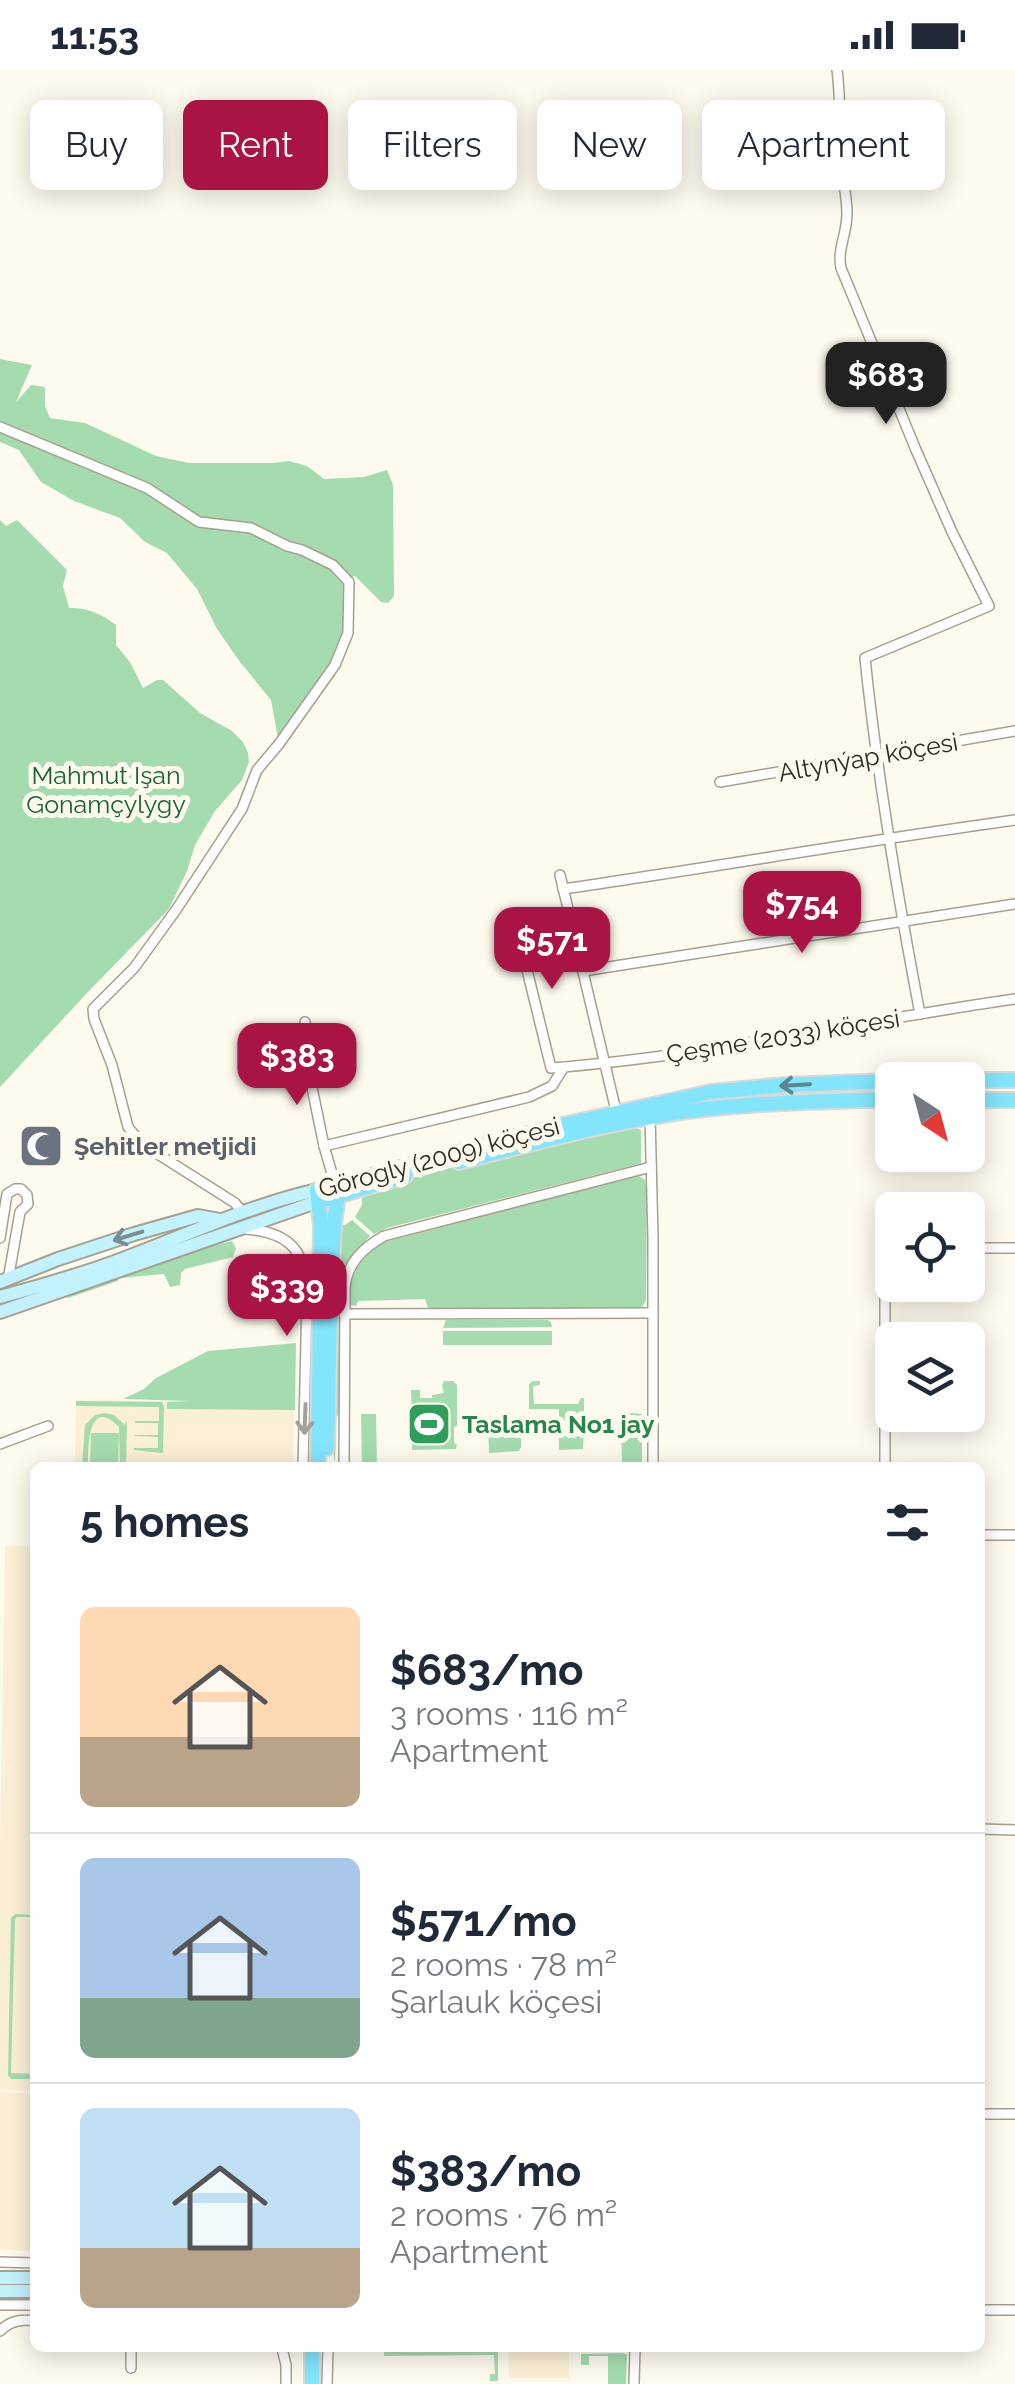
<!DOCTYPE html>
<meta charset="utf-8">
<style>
body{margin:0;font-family:Raleway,sans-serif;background:#f6f6f7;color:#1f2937;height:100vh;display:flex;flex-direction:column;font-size:38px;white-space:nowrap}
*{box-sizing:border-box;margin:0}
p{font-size:32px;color:#747a83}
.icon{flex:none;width:55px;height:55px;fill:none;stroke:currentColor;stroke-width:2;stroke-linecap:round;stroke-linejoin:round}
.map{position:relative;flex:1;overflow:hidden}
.drawer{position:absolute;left:30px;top:1392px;width:955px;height:890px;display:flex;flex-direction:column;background:#fff;border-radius:15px;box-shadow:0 5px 25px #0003}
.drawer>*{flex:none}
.guide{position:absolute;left:30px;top:30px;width:955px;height:90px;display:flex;gap:20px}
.needle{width:65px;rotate:144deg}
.fabs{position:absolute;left:875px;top:992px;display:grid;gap:20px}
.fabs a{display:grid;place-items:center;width:110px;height:110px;border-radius:15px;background:#fff;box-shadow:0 5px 25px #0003;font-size:50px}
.price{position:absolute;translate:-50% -85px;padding:0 22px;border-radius:20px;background:#a91445;color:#fff;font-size:32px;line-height:65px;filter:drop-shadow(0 2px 5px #0008)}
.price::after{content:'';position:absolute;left:50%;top:60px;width:30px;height:22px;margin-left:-15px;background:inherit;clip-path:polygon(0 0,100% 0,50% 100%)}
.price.on{background:#222;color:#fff}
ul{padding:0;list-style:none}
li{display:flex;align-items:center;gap:30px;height:250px;padding:0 50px}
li+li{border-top:2px solid #e0e1e3}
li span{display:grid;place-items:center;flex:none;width:280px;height:200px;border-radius:15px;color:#555}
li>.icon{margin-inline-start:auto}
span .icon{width:120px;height:120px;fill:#fffc;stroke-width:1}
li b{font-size:42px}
h2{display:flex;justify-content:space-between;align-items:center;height:120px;padding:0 50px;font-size:42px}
.chip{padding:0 35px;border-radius:15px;background:#fff;box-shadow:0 5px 25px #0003;font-size:35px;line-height:90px}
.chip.on{background:#a91445;color:#fff}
.status{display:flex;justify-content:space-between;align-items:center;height:70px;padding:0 50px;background:#fff;direction:ltr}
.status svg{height:28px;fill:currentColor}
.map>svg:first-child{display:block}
</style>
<div class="status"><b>11:53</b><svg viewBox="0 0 49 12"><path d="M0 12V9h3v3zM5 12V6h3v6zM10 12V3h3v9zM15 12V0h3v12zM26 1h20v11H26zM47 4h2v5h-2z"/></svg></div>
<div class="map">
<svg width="1015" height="2314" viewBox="0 0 1015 2314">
<rect width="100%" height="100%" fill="#fefaee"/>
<g fill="#fbf0d6">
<path d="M76,1330L294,1333L293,1397L75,1398Z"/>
<path d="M5,1476H35V2021L0,2020V1775Z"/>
<path d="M0,2022L35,2023V2181L0,2180Z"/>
<path d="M508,2278H569V2308H509Z"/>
</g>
<g fill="#a5dcaf">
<path d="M0,289L32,295L16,332L31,315L45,317V336L50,348L85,353L156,386L189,393H272L289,391L307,396L324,409L364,407L387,400L393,415L394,526L388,533L381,532L355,506L344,510C345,532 346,553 340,574C332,603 296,643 278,668L271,630L240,592L217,559L197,519L167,483L145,472L120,448L74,431L41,412L19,380L0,372Z"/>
<path d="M0,450L6,456L17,450L67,500L63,516L69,538C87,537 102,544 116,555V575L130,592L143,618L157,610H163L200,643L232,661L243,672L248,683L249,692L242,710L215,741L195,775L187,801L169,839L87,923L0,1017Z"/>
<path d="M632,1056L641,1060V1093L639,1094L387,1158L374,1164L355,1147L362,1135V1121L535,1076L570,1073L598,1063Z"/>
<path d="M634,1107L639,1106L645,1110L647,1121L646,1231L641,1238H428L425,1229L358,1231L356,1236L350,1235C347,1206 360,1187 385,1172Z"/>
<path d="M352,1150L370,1166L347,1192L340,1217V1342L336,1348L335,1393L333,1382L337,1163V1156L345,1155Z"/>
<path d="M232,1171L236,1178L233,1187L185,1199L181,1203L180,1215L170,1217L164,1204L120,1208L117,1204L118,1211L68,1228L66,1221L136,1196Z"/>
<path d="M446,1250H548L551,1252L552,1257L443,1258Z"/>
<rect x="443" y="1261" width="109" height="14"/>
<path d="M296,1273L295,1340L167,1339V1332L189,1331L123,1329L144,1319L156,1308L208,1281Z"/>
<path d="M444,1311H453L457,1315V1356L454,1357V1373L457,1374L456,1379L412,1380V1357H415V1350H412L411,1320H420V1328H432V1325L444,1323L442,1316Z"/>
<path d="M533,1311H540V1315L533,1316L534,1334H578L581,1328H584V1351L580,1352V1354H584L583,1379L559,1380V1339H529V1314Z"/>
<path d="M76,1331L162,1332L164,1336L163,1383L134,1380V1378H158V1367L135,1366L134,1365H158V1353H135V1351H159V1337L76,1336Z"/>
<path d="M621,1342L642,1344V1397H622Z"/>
<path d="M105,1343L114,1345L125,1355L127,1351L126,1397H120L119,1357C87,1324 88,1381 88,1397H82L85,1355L95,1345Z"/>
<path d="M361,1344H376L377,1397H362Z"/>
<path d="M488,1353H521V1377L519,1381L489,1383Z"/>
<path d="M91,1363H119L118,1397H90Z"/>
<path d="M15,1844L32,1845V1847H17L15,1849L11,2003L35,2004V2009H11L8,2005L11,1848Z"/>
<path d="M384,2278H498V2311H490V2304H495L494,2285L384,2286Z"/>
<path d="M623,2283L627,2285L626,2314H608V2286H589V2295H581V2284Z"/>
</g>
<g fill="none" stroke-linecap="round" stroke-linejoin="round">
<defs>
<g id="minor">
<path d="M837,0C841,29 839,59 841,88C842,107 847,125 847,144C847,164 837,179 841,198L916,380L952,462L989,536L865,588C877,706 898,828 920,944"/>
<path d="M0,357L147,418L199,452L251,458L287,476L302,480L333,495L349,512L348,563L335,595L279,674L257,700L242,739L176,840L134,898L93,939L94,949L112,995L128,1057L142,1074L235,1133L243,1143"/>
<path d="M720,712L1015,661"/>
<path d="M560,805L617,1045"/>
<path d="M563,819C714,797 864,771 1015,750"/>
<path d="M516,855L551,998C707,986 860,951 1015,929"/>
<path d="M583,901L1015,834"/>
<path d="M305,952L311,984L309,1003L324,1076L335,1114"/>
<path d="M650,1045L653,1169V1398"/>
<path d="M324,1076L529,1027L552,1016L564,997"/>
<path d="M245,1159C292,1162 307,1183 307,1228L303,1398"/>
<path d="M0,1168L7,1124L15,1119H21L27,1125L28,1134L20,1142L8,1210"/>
<path d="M968,1178H1015"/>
<path d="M344,1244L653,1243"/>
<path d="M0,1374L48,1356"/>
<path d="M344,1398L345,1218C347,1193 363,1178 384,1166L651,1097"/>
<path d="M885,1398V1178H892"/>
<path d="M980,1465H1015"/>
<path d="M980,1759L1015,1760"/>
<path d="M980,2044H1015"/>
<path d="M0,2192L35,2193"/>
<path d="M0,2235H35"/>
<path d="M980,2240H1015"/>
<path d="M0,2261C11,2250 20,2250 35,2250"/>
<path d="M282,2278L286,2295V2314"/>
<path d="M131,2298V2278"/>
<path d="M327,2314L328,2278"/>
<path d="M634,2314L635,2278"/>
</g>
<g id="secondary">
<path d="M0,1212L58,1189L134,1164L198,1146L220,1150"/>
<path d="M0,1227C37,1217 76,1206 112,1193C180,1168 247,1136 317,1120"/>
<path d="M0,1242L319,1131"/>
<path d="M0,2208H35"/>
<path d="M0,2221H35"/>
</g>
<g id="primary">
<path d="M909,1010H917"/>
<path d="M968,1010H1015"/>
<path d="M968,1030H1015"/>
<path d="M459,1092C526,1075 594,1056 662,1045C738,1032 815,1032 892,1029"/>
<path d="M319,1131L405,1106"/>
<path d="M327,1378L330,1245L334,1153L337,1132L336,1120"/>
<path d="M318,1398L321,1156L317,1120L554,1057L711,1022L784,1015L892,1011"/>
<path d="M312,2314V2278"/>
</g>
</defs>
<use href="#minor" stroke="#a7a08e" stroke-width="12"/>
<use href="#secondary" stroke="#a7a08e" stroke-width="16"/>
<use href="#primary" stroke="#d9d9d8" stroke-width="18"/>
<use href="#minor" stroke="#fff" stroke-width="9"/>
<use href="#secondary" stroke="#c1f2fd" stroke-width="12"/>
<use href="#primary" stroke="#83e5fb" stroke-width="14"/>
</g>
<defs><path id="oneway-shaft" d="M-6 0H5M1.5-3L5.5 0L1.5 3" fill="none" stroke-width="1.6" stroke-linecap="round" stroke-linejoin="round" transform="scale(2.5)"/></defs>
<use stroke="#588890" href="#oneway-shaft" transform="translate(795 1015) rotate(177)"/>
<use stroke="#788e90" href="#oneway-shaft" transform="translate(128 1166) rotate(163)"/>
<use stroke="#a1a09c" href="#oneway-shaft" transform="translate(305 1349) rotate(92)"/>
<defs>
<symbol id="mosque-square" viewBox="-11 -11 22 22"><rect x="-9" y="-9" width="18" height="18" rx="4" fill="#6b7280" stroke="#fefaee"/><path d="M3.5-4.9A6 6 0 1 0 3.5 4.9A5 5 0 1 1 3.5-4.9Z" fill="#fff"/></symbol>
<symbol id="stadium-square" viewBox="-11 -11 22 22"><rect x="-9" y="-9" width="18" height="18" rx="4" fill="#2e9e5b" stroke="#fefaee"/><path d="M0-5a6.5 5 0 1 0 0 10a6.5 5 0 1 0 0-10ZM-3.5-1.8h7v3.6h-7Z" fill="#fff"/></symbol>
</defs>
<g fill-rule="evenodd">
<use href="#mosque-square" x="16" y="1051" width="50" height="50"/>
<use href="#stadium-square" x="404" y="1329" width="50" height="50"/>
</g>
<g text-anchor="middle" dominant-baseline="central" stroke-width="10" stroke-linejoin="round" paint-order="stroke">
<g font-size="25" fill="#2e2b24" stroke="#fefaee">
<text transform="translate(868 687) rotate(-10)">Altynýap köçesi</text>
<text transform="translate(783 966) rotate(-9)">Çeşme (2033) köçesi</text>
<text transform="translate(439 1087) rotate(-15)">Görogly (2009) köçesi</text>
</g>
<g font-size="25" fill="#156430" stroke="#fefaee">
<text x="106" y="705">Mahmut Işan<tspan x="106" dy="29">Gonamçylygy</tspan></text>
</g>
<g font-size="25" font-weight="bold" fill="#5b616d" stroke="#fefaee" text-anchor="start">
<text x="74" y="1076">Şehitler metjidi</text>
</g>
<g font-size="25" font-weight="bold" fill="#27864d" stroke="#fefaee" text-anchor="start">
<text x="462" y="1354">Taslama No1 jay</text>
</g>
</g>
</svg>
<div class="fabs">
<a><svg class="needle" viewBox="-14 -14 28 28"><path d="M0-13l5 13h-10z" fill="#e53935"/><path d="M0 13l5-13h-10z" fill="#747a83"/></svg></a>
<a><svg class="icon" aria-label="locate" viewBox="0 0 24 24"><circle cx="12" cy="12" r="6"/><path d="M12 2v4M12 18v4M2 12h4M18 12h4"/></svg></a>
<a><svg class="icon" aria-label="layers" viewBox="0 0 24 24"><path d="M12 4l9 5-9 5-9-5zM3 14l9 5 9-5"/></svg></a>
</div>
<b class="price on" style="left:886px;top:357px">$683</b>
<b class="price" style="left:802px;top:886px">$754</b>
<b class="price" style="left:552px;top:922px">$571</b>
<b class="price" style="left:297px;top:1038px">$383</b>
<b class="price" style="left:287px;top:1269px">$339</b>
<div class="guide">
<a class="chip">Buy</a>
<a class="chip on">Rent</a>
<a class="chip">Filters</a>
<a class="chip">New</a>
<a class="chip">Apartment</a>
</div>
<section class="drawer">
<h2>5 homes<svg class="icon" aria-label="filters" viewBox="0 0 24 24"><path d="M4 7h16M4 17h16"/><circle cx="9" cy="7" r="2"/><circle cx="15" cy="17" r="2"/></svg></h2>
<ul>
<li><span style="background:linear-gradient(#ffd9b3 65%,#b9a48a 0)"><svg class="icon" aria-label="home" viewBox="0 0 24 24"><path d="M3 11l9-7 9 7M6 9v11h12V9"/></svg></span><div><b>$683/mo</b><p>3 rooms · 116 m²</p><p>Apartment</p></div></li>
<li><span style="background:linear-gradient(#a9c7e8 70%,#7fa58c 0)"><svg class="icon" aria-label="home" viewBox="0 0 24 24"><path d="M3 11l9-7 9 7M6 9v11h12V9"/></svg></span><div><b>$571/mo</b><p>2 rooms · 78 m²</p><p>Şarlauk köçesi</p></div></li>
<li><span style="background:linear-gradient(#bfe0f5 70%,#b9a48a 0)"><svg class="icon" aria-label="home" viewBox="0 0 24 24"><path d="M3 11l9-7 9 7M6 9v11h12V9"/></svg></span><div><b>$383/mo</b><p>2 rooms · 76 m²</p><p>Apartment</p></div></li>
</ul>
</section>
</div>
